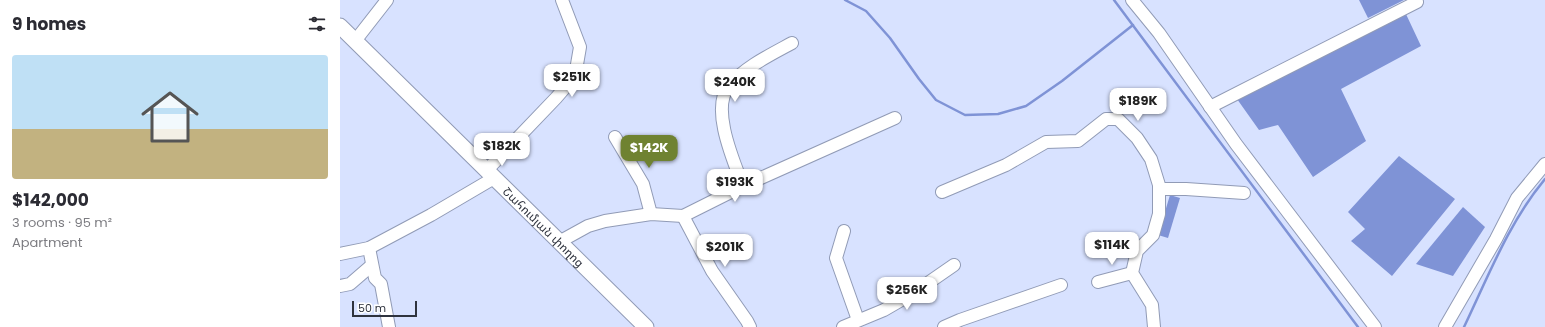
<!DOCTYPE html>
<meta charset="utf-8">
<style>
body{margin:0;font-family:Poppins,"Noto Sans Armenian",sans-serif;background:#f2f2f3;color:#2b2b33;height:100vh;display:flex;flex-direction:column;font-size:15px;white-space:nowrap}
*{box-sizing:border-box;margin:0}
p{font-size:13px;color:#7c7c81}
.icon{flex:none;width:22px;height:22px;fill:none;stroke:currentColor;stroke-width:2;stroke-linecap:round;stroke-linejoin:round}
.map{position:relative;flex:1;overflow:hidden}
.sheet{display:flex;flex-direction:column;background:#fff;width:340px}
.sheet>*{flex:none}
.scale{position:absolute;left:12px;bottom:10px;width:65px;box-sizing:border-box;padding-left:4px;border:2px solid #2f333e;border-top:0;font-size:11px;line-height:14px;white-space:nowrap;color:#2f333e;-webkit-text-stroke:3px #fff;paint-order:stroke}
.price{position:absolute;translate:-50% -34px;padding:0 9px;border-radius:8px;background:#fff;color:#222;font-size:13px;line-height:26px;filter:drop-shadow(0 1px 2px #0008)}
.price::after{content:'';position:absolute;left:50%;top:24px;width:12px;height:9px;margin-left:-6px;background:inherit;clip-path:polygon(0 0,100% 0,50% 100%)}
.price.current{background:#6f8231;color:#fff}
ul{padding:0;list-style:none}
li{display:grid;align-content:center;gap:8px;height:212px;padding:0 12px}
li+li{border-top:1px solid #e1e1e2}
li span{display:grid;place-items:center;height:124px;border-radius:4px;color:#555}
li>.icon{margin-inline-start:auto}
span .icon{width:72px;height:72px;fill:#fffc;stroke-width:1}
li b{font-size:17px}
h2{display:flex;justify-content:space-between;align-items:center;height:48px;padding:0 12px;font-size:17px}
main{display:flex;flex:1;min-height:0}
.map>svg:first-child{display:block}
</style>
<main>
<section class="sheet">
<h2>9 homes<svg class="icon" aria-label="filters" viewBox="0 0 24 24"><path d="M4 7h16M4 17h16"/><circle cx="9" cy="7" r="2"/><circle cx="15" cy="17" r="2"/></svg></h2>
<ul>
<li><span style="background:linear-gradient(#bfe0f5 60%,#c2b280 0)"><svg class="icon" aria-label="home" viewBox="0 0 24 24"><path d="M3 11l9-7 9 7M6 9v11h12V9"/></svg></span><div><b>$142,000</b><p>3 rooms · 95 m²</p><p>Apartment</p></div></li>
</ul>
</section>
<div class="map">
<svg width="1205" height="327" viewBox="0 0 1205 327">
<rect width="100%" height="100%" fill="#d8e2ff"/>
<g fill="#7f93d6">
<path d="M1019,0H1064L1028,18Z"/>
<path d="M1065,12L1081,46L1001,89L1026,141L973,177L938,125L919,130L897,99Z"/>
<path d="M1059,156L1115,199L1052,276L1011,241L1025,229L1008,212Z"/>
<path d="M830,195L840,198L828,238L818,235Z"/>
<path d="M1123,207L1145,227L1113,276L1076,264Z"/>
</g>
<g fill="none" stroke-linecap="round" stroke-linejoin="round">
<g stroke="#7f93d6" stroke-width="2.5">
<path d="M505,0L526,11L550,38L579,79L596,100L625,115L658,114L686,106L722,81L793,25"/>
<path d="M774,0L1018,327"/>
<path d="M1124,327C1148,277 1169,222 1205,179"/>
</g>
<defs>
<g id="minor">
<path d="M792,0L819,33L896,144L1035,327"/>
<path d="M15,41L47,0"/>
<path d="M870,107L1077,2"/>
<path d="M275,137L303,184L311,214"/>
<path d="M147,170L216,98L235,76L240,47L222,0"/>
<path d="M403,186C394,162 370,108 389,86C405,67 430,55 452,43"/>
<path d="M819,189H846L904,193"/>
<path d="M602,192L666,165L706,142L738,141L766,119H778L797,138L811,159L819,185V214L813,235L797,251L792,273L812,305L814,327"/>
<path d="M343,216L372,271L407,321L410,327"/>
<path d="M504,231L496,258L518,320"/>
<path d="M219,242L248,226L265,221L311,214L343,216L403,186L555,118"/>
<path d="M29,248L35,278L41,284L49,327"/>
<path d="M0,254L29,248L91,215L154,178"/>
<path d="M758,282L792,273"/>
<path d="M0,286L10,284L32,265"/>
<path d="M503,327L544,310L575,292L614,265"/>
<path d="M604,327L620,320L721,285"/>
<path d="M1105,327L1156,239L1177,198L1205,164"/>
</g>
<g id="major">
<path id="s1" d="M0,26L306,327"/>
</g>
</defs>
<use href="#minor" stroke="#919bb6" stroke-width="14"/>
<use href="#major" stroke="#919bb6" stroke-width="17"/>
<use href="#minor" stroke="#fff" stroke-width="12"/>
<use href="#major" stroke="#fff" stroke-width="15"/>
</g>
<g text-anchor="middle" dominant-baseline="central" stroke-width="4" stroke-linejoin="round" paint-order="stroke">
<g font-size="12" fill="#2f333e" stroke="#fff">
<text stroke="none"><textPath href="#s1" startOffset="286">Շահումյան փողոց</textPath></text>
</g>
</g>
</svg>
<div class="scale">50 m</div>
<b class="price" style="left:232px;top:98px">$251K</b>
<b class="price" style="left:395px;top:103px">$240K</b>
<b class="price" style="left:798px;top:122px">$189K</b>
<b class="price" style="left:162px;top:167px">$182K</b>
<b class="price current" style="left:309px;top:169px">$142K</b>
<b class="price" style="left:395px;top:203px">$193K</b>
<b class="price" style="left:772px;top:266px">$114K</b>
<b class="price" style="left:385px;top:268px">$201K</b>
<b class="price" style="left:567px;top:311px">$256K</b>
</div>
</main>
